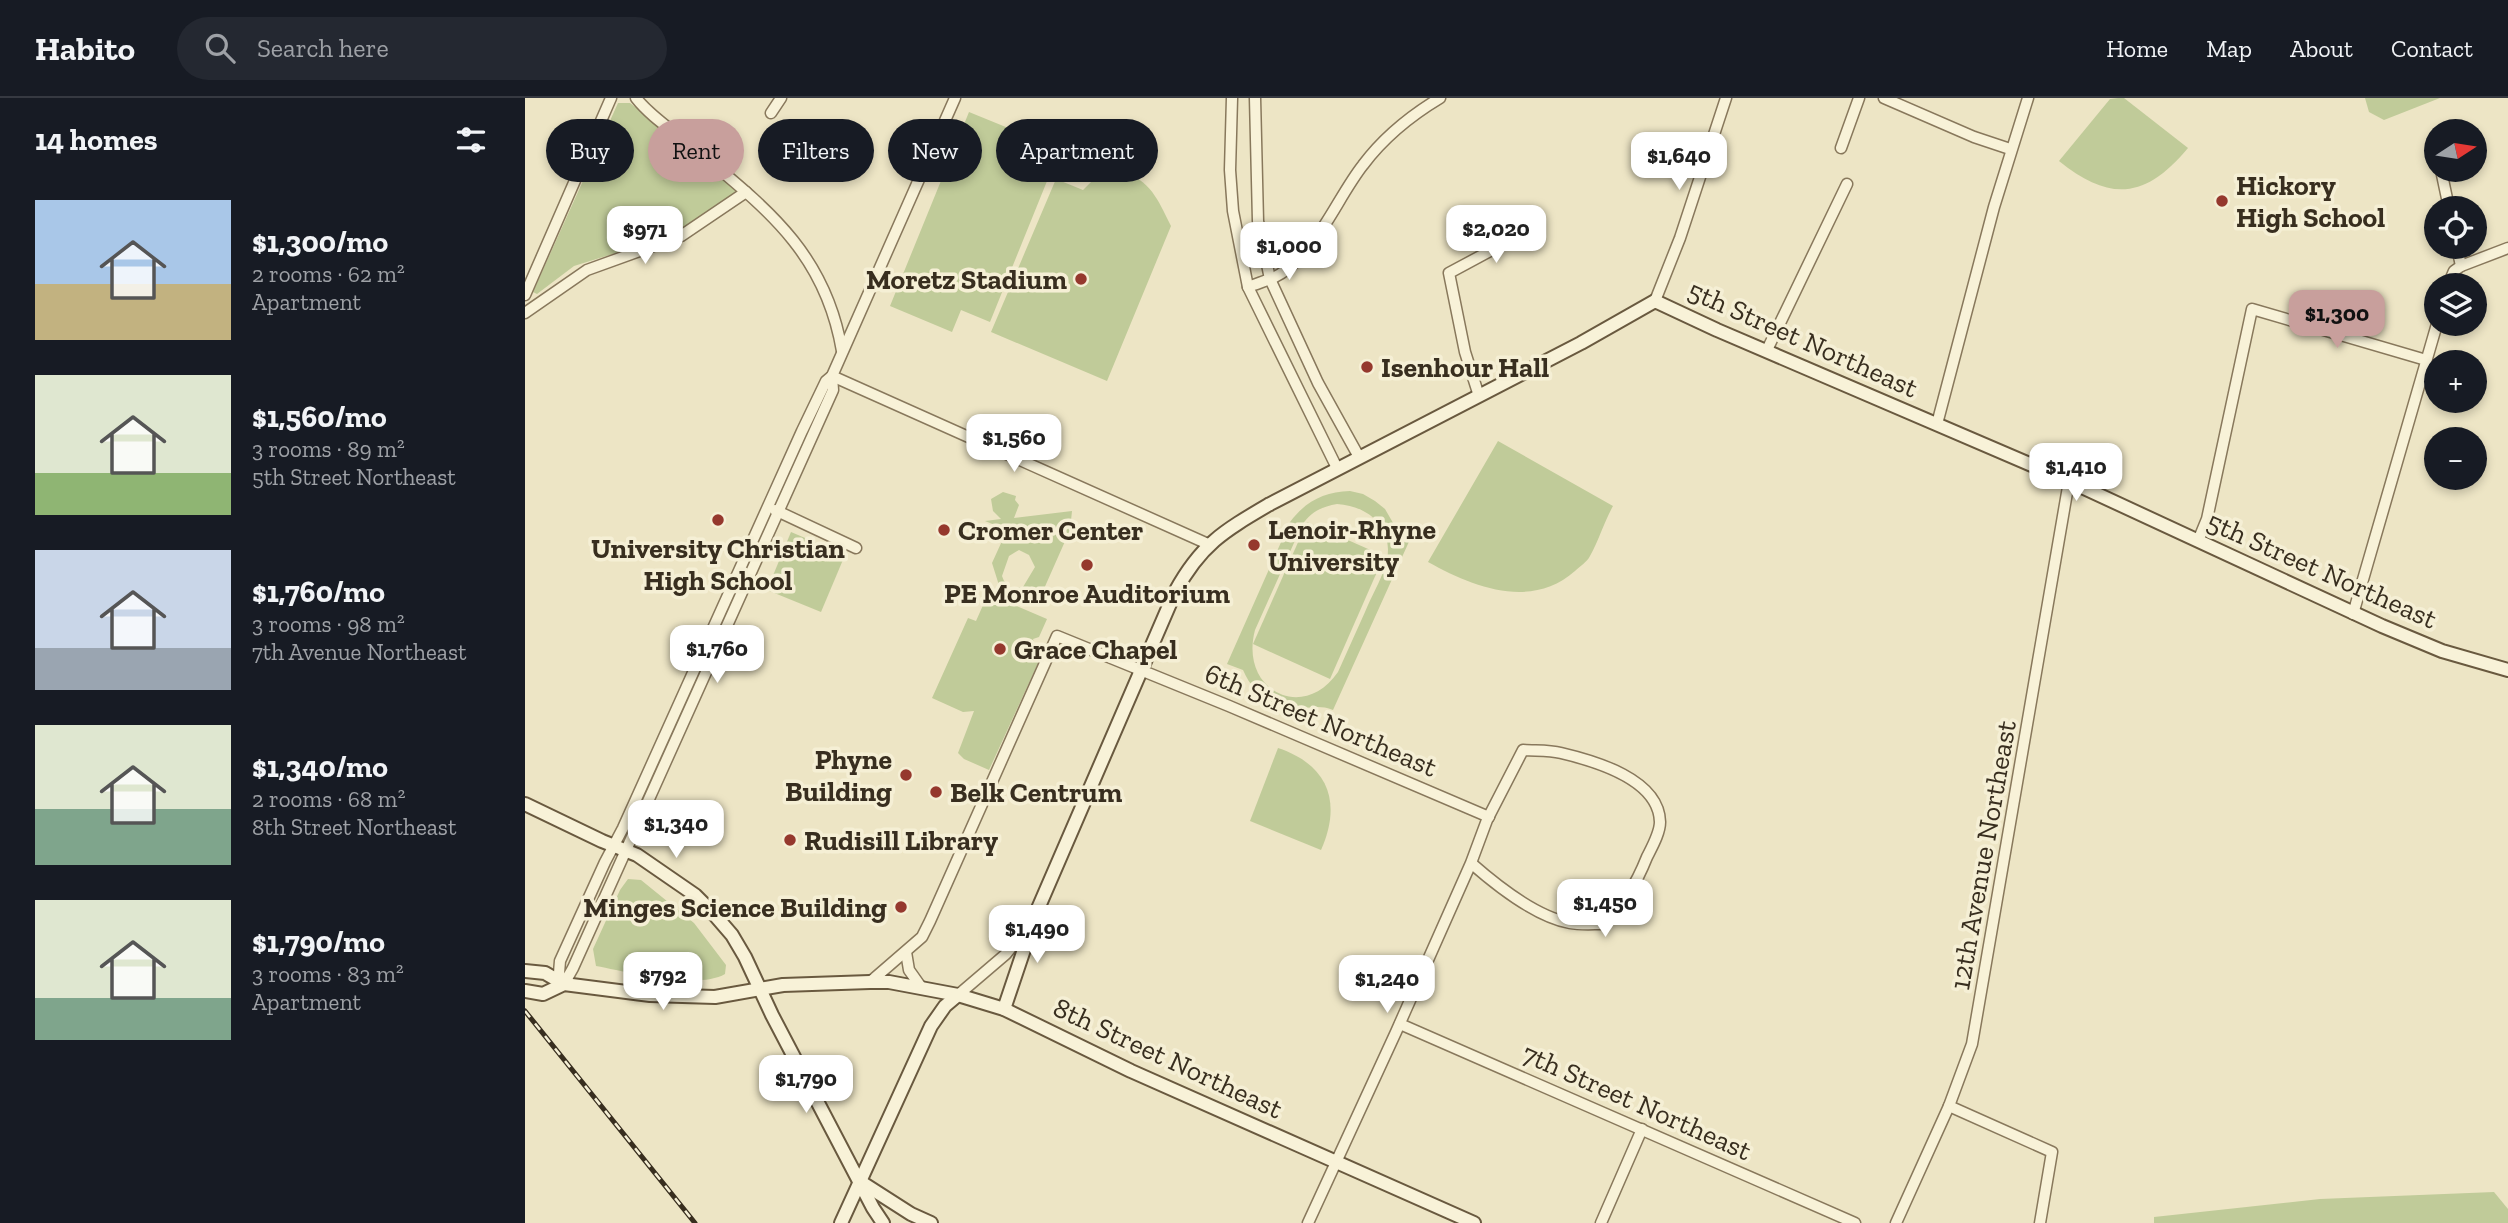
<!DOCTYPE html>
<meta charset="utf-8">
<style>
body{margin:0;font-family:"Zilla Slab",serif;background:#242831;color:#f1f3f6;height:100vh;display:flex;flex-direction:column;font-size:26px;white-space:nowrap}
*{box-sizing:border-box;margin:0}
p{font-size:23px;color:#9ea1a6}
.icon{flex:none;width:38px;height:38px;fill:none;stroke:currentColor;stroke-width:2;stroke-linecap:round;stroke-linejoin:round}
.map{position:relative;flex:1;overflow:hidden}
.side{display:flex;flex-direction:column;background:#171b24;width:525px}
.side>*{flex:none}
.top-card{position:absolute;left:21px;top:21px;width:665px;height:63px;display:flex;gap:14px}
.needle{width:46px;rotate:78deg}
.fabs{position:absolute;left:1899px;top:21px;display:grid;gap:14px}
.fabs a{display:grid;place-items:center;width:63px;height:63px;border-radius:50%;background:#171b24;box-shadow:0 4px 10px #0003;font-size:35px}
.price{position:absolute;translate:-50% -60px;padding:0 16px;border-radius:14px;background:#fff;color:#222;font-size:23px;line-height:46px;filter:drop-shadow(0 2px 4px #0008)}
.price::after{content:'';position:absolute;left:50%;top:42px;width:21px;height:16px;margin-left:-10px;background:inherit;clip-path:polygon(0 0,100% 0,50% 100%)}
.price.selected{background:#c89f9c;color:#111}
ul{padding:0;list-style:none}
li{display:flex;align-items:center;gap:21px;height:175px;padding:0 35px}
li span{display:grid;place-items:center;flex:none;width:196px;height:140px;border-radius:0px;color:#555}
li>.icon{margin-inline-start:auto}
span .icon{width:84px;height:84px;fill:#fffc;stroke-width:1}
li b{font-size:30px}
h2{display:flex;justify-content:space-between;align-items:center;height:84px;padding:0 35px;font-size:30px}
.tag{padding:0 24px;border-radius:32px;background:#171b24;box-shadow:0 4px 10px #0003;font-size:24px;line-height:63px}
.tag.selected{background:#c89f9c;color:#111}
header{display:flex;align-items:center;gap:42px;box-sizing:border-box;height:98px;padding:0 35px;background:#171b24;border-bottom:2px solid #363941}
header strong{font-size:33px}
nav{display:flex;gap:38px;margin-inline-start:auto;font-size:24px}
.search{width:490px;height:63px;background:#242831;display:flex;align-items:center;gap:18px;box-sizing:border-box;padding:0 24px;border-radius:38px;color:#9ea1a6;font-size:26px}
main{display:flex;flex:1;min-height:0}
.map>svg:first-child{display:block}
</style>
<header>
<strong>Habito</strong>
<div class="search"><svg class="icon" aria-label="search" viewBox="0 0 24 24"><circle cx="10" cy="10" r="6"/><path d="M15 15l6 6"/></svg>Search here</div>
<nav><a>Home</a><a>Map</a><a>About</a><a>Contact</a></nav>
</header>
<main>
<section class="side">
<h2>14 homes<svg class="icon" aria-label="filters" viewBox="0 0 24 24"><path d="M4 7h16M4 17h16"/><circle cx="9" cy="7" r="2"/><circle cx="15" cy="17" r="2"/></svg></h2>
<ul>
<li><span style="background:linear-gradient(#a9c7e8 60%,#c2b280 0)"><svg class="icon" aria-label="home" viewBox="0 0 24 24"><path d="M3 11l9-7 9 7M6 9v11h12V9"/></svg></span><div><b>$1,300/mo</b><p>2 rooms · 62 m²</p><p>Apartment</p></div></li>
<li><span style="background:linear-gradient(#dfe7d0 70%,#8fb573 0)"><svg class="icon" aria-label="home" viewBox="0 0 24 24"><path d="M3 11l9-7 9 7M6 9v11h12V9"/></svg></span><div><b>$1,560/mo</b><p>3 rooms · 89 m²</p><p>5th Street Northeast</p></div></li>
<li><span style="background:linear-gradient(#c9d6e8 70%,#9aa5b1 0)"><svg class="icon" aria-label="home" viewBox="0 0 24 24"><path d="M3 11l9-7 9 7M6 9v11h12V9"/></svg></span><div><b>$1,760/mo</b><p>3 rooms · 98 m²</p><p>7th Avenue Northeast</p></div></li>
<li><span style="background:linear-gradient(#dfe7d0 60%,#7fa58c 0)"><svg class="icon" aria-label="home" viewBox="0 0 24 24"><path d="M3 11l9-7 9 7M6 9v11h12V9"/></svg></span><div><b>$1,340/mo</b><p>2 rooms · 68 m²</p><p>8th Street Northeast</p></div></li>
<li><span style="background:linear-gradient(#dfe7d0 70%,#7fa58c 0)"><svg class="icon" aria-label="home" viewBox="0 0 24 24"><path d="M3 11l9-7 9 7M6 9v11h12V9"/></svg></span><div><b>$1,790/mo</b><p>3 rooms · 83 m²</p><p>Apartment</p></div></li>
</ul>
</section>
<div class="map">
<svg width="1983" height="1125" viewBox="0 0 1983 1125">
<rect width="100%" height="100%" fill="#ede5c5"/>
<g fill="#c0cb99" fill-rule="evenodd">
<path d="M1593,0H1599L1663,50C1621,100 1586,105 1534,63L1585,1Z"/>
<path d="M1840,0H1915L1859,22L1844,14Z"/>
<path d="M93,5H105L217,91L155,135L49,168L12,196L8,194Z"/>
<path d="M444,14L535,51L465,224L436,212L427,234L365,208Z"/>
<path d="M580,77C587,77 597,75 603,77C627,83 636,109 646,128L582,283L466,234L531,81L558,92L568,82Z"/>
<path d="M973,343L1088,408C1079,424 1074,442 1065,458C1062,464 1055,468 1050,473C1006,512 948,489 903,464Z"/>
<path d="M825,393L838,396L850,403L860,411L871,430L887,437L808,612C795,607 788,610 775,610C748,611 729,597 718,572L702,566L765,424C781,403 799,394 825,393ZM812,406C846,408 872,433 860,469C855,484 846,499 840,514C831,534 822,554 813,574C778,625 714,592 730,532L777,427C786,414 796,409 812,406Z"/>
<path d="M478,394L491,398L490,402L494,407L489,420L547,413L545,432L518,493L483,502L489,490L498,489L510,469L504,457L494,452L484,458L477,478L479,483L484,487L478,500L467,465L482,432L460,423L476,421L468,413L466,401Z"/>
<path d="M782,424L859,458L805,581L728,546Z"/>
<path d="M266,434L320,457L296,514L242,492Z"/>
<path d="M463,496L522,521L514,539L508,541L514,563L464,672L439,661L433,655L449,613L438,614L407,600L443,520L451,523Z"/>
<path d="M753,650C804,667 817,705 796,752L725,723Z"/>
<path d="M103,781L116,782L169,825L201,867L200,876C173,892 103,874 71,868L68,851L95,792Z"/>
<path d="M1969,1094L1983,1111V1125H1629V1119L1795,1101Z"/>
</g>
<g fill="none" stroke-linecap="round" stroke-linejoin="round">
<defs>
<g id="street">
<path d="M111,0C125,18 147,32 164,46C238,108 300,152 317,253"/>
<path d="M707,0L705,72L708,113L723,189L812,370"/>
<path d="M730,0L733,123L745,181L793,285L834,359"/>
<path d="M1359,0L1449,39L1485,51"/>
<path d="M246,15L256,0"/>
<path d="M1316,50L1334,0"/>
<path d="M1916,72L1924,110"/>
<path d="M1936,168L1983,150"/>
<path d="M1923,187L1929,173L1936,168L1932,149"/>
<path d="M723,189C731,186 740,183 748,180C790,160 811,101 838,67C859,39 885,18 915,0"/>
<path d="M0,197L86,0"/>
<path d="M1130,203L1155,140L1201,0"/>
<path d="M0,215L62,172L156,138L221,94"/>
<path d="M1242,252L1322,86"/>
<path d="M307,278L683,446"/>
<path d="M954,298L940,254L924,175L1004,132"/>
<path d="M1412,326L1469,109L1503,0"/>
<path d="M250,412L331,450"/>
<path d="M1673,443L1682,421L1727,211L1901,262"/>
<path d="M1828,516L1912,226"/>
<path d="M381,854L384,872L396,889"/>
<path d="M345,884L397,839L405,823L532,538L704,608L964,719"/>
<path d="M39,886L34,875L35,863L80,764L98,730L277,333L301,283L307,278L430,0"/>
<path d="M39,886L48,870L308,292L307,278"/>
<path d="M433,897L481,856L503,828"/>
<path d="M875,926L1330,1125"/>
<path d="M1424,1008L1527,1054L1515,1125"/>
<path d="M783,1125L871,934L946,765L962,722L998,652C1010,653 1024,652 1036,655C1070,663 1134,681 1135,724C1135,735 1127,749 1122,759C1110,789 1100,803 1078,826C1067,826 1055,827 1045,825C1012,819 971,787 946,765"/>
<path d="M1076,1125L1117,1031"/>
<path d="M1371,1125L1424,1008L1447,946L1544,383"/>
</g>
<g id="secondary">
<path d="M0,706L77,743L112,757L170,797L188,815L207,837L220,859L247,917L348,1110L358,1125"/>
<path d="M0,873L20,875L39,886"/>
<path d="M0,893L18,896L39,886L125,897L190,899L258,887L345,884H364L433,897L479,911L606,973L949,1125"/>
<path d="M479,911L512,813L650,494C676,446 699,433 745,406L1056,245L1130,203L1192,232L1544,383L1857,528L1917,553L1983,572"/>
<path d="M336,1084L386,1116L406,1125"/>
<path d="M316,1125L406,928L420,908L433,897"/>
</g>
</defs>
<use href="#street" stroke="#88785c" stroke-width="13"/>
<use href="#secondary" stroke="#69593f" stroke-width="16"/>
<use href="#street" stroke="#f8f2d8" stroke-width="10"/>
<use href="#secondary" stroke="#f8f2d8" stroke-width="12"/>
<defs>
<path id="rail" d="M0,913L170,1125"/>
</defs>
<use href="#rail" stroke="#382e1f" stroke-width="5"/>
<use href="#rail" stroke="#f5efd5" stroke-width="2.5" stroke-dasharray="8" stroke-linecap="butt"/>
</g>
<g fill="#95382d" stroke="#f5efd5" stroke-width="2.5">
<circle cx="1697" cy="103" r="7"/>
<circle cx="556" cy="181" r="7"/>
<circle cx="842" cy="269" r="7"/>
<circle cx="193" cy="422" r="7"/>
<circle cx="419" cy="432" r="7"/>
<circle cx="729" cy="447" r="7"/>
<circle cx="562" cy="467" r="7"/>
<circle cx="475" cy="551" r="7"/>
<circle cx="381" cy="677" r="7"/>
<circle cx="411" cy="694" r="7"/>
<circle cx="265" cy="742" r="7"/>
<circle cx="376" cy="809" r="7"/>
</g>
<g text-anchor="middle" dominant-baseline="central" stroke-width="7" stroke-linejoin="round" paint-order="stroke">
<g font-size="28" font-weight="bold" fill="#382e1f" stroke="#f5efd5" text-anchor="start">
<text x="1711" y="87">Hickory<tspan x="1711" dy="32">High School</tspan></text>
<text x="542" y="181" text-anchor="end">Moretz Stadium</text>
<text x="856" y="269">Isenhour Hall</text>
<text x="743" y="431">Lenoir-Rhyne<tspan x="743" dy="32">University</tspan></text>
<text x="433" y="432">Cromer Center</text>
<text x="193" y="450" text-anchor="middle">University Christian<tspan x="193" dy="32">High School</tspan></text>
<text x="562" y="495" text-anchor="middle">PE Monroe Auditorium</text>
<text x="489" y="551">Grace Chapel</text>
<text x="367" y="661" text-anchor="end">Phyne<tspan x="367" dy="32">Building</tspan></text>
<text x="425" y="694">Belk Centrum</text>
<text x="279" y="742">Rudisill Library</text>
<text x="362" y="809" text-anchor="end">Minges Science Building</text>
</g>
<g font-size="28" fill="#382e1f" stroke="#f5efd5">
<text transform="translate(1278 241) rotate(24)">5th Street Northeast</text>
<text transform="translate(1797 472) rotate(24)">5th Street Northeast</text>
<text transform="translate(796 622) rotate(23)">6th Street Northeast</text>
<text transform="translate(1458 757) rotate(-80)">12th Avenue Northeast</text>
<text transform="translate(643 960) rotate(25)">8th Street Northeast</text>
<text transform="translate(1112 1004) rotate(24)">7th Street Northeast</text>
</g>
</g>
</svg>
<div class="fabs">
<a><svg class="needle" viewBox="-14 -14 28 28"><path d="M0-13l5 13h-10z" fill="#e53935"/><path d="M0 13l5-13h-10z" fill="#9ea1a6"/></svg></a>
<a><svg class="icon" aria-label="locate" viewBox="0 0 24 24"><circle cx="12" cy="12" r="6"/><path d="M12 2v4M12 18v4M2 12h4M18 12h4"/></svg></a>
<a><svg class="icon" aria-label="layers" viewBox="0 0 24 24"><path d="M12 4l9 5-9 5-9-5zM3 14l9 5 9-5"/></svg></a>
<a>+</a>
<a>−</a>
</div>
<b class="price" style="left:1154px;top:94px">$1,640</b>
<b class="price" style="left:971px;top:167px">$2,020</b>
<b class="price" style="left:120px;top:168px">$971</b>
<b class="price" style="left:764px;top:184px">$1,000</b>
<b class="price selected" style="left:1812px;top:252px">$1,300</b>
<b class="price" style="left:489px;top:376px">$1,560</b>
<b class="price" style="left:1551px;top:405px">$1,410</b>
<b class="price" style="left:192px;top:587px">$1,760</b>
<b class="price" style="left:151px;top:762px">$1,340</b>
<b class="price" style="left:1080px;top:841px">$1,450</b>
<b class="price" style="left:512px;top:867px">$1,490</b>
<b class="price" style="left:138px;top:914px">$792</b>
<b class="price" style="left:862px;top:917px">$1,240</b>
<b class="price" style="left:281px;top:1017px">$1,790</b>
<div class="top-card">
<a class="tag">Buy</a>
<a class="tag selected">Rent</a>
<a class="tag">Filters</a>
<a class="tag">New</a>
<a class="tag">Apartment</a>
</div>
</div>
</main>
